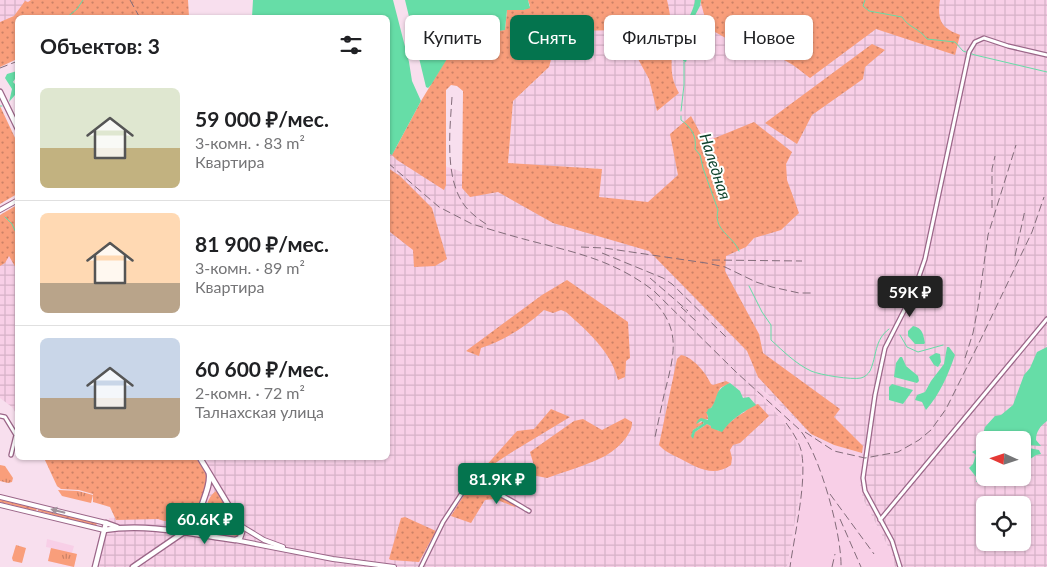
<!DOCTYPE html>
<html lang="ru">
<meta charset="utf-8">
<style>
body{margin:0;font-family:Lato,sans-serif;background:#f6f6f6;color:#202124;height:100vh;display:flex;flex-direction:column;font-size:19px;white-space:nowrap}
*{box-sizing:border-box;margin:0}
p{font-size:16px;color:#757577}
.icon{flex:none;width:28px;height:28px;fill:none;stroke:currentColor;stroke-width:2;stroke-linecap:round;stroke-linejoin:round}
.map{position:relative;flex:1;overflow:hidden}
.sheet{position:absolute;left:15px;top:15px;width:375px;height:445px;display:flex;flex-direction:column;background:#fff;border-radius:8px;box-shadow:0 1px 4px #0004}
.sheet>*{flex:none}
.top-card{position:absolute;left:405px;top:15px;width:475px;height:45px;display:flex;gap:10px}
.needle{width:32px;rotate:273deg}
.tools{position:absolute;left:976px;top:431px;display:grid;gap:10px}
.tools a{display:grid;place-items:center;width:55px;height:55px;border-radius:8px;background:#fff;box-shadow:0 1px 4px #0004;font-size:25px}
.price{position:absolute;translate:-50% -42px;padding:0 11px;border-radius:5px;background:#04744e;color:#fff;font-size:16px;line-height:32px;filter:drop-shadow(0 1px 2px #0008)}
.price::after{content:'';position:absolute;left:50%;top:30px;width:15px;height:11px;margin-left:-8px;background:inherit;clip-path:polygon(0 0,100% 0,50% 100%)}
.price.active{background:#222;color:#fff}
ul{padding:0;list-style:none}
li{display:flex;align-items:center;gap:15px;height:125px;padding:0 25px}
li+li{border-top:1px solid #e0e0e0}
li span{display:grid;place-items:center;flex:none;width:140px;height:100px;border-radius:8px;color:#555}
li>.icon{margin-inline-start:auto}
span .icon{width:60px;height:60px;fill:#fffc;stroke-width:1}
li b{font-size:21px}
h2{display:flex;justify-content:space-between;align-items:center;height:60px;padding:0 25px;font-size:21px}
.pill{padding:0 18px;border-radius:8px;background:#fff;box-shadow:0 1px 4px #0004;font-size:18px;line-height:45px}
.pill.active{background:#04744e;color:#fff}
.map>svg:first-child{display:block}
</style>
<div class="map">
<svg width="1047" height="567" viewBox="0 0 1047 567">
<defs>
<pattern id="industrial-grid" width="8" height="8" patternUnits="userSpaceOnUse" patternTransform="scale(1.25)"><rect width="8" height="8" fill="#f8cfe7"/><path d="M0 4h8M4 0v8" fill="none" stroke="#d6b2c7"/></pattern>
<pattern id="grass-dots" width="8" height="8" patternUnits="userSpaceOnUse" patternTransform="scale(1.25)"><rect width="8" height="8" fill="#f99e7b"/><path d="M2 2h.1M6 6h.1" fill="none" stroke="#cb8166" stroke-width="1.8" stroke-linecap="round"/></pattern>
<pattern id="park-tufts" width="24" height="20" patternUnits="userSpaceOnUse" patternTransform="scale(1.25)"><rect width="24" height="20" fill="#f99e7b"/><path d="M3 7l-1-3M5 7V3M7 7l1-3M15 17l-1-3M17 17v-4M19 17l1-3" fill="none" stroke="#cb8166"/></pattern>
</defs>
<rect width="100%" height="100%" fill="#f8dfee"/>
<g fill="#f8cfe7">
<path d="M758,387L789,413L811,434L834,445L862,453L864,460L860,488L864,501L892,554L895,567H787L800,492L755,394Z"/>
<path d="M47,539L74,546L72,553L77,554L74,567L48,561L51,548L46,547Z"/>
</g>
<g fill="url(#industrial-grid)" fill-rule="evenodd">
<path d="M0,0H39L0,28Z"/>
<path d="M573,0H1047V567H895L892,554L864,501L860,488L864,461L862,453L811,434L789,413L759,387L755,394L775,412L790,431L796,443L802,463L800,492L787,567H99L109,518L189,513L208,458H388V146L485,180L602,169L508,164L513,101L549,67L543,36ZM985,440H1022V478H985ZM985,505H1022V542H985Z"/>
<path d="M0,255L17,256V415L12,407L0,398Z"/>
</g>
<g fill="url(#grass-dots)">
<path d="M31,0H188L189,17L18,18L17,59L0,67V22L14,16L25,1L28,2Z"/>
<path d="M528,0H667C671,16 672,31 672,47C672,66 669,75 679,93L657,111L649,79L622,30L568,31L565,52L552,56L549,67L513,101L508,163L602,169L599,197L648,202L678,175L670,134L691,116L705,142L754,122L792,152L786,164L787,180L799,213L781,230L754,238L746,247L726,256L725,271L759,334L763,353L840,409L834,417L863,446L862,453L834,445L811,434L758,377L747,351L649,251L553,223L498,192L470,197L462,188L463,91L457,86L451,85L446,90V185L444,190L397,160L392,155L421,101L461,35L505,30L507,10H524L530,6Z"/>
<path d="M700,0H940C937,20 941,28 960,35L955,55L876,29L810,78L793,65L770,52L748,60L738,45L708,28Z"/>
<path d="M872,44L885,50L865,67L863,79L812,115L797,144L765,123Z"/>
<path d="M0,106L17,142V194L0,204Z"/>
<path d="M388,168L400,176L432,208L447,259L435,266L414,267L413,250L390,232H388Z"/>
<path d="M17,205V270L9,256L5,263L0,266V215Z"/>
<path d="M567,280L628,322L630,358L626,361L625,377L618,380C611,351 587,331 566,312L561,310L553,313L544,310C525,327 505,340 481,348L479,356L466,351L542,295Z"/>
<path d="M681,355C693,357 706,373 711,384L713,385L726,381L730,383L720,388L714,404L707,413L708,419L702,420L698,424L704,421L703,424L693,430V436L695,432L707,424L719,431L738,416L745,412L749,407L758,404L769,416L740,443L733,445L730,450L732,458L731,465C713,478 696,467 679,458C671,454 664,451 659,445L677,359Z"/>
<path d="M551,409L570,417L512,452L485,470L484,468L517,431L534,429Z"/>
<path d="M625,418L632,422C633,435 614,452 603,457C585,466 566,471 547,478L537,476L519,478L518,476L535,469L530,452L574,421L583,419L602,430Z"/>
<path d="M44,458H196C199,463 204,469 206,475C208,485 198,514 191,521H164L158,519L116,520L110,507L93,502V494L79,490L61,489L57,486Z"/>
<path d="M472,485L476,486L517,505L515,507L495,499L485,500L471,523L451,516L469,487Z"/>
<path d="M216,491L219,493L239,530L238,536L213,533L205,526C203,515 206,498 216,491Z"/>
<path d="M0,499L37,508L36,511L0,502Z"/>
<path d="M38,509L97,523L96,526L38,511Z"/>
<path d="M405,517L436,531L419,562L391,560L389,559L401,518Z"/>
</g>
<g fill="url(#park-tufts)">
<path d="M0,465L5,466L13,478L12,482L8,483L0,481Z"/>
<path d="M58,490L78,491L93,495L91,503L62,496Z"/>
<path d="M16,545L26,548L22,563L13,561L12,558Z"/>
<path d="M51,548L77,554L74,567L48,561Z"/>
</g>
<g fill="#66dda7">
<path d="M253,0H393L409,62L412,81L421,101L392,155L388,153V18L252,17Z"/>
<path d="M405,0H528L530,8L524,10H507L505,30L461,36L431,85L428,88L426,87Z"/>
<path d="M695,0H701L700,6L690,25L694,34L686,62L683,61L687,51L690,36C681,24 694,13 695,0Z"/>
<path d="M17,71V76L13,82L16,85L15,95L9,102L12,89L5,78L7,74Z"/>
<path d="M913,326C923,328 923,334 925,343L924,344H915L908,336V331Z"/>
<path d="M947,347H949L955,355C948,375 940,394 926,410L922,402L915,400L917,395L925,392L931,381L941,368L944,364Z"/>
<path d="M1047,347V421C1040,426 1036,432 1036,440L1041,446L1029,445V448L1039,450L1041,454L1036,455L1023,464L1022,440H985V478H1008C994,485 994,486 980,481L976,482L977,478L969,468L973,464L976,455L972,452L979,448L985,427L995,416L1001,415L1013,405L1024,375L1030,368L1037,352Z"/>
<path d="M936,353L940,354L941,362L938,367L934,365L929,357Z"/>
<path d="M900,357H902L906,366L918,376L919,381L917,383L894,377L896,363Z"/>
<path d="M730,383L740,391L743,398L749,397L756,405C744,411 730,420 722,432L711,428V426L707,424L695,432L693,439L691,436L693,430L704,423L701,421L696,424L698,420L701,418L708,420V416L706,412H707L708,409L711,408C719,398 713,390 730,383Z"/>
<path d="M892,384L913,390L903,404L889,400V387Z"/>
</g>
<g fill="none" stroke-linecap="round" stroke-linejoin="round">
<g stroke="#66dda7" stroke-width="1">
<path d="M865,0L863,6L869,11L902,17C909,28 919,28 927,39L955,42L963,51L975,55L1047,72"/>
<path d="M66,18L77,9L83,0"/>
<path d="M0,106H2"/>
<path d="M681,111L684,85V62"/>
<path d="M681,116V120C691,127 697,136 695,149L700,155L703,168L718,210C713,231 733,235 739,251"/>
<path d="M5,217L12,224L18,237"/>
<path d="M749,286L762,312L771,325V340C783,351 796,364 811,371C820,375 852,380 861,378C865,377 868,374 870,371C877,356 874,340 889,329"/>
<path d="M900,335L907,347L918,352L943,345"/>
</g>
<defs>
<g id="minor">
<path d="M0,416L5,417L16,435L11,455"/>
<path d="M880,520L1047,319"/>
<path d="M421,567L443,522L468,484C483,482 515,503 529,511"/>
<path d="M900,567L892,541L865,491L863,478L875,395L885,348L907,305L917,282L925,259L969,52L975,42L984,38L1008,46L1047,55"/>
</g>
<g id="tertiary">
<path d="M0,210L18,200"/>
<path d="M0,497L106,523"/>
<path d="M0,505L104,530"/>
<path d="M241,526L264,540L283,547"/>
<path d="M235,540L333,559L394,567"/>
</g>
<g id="secondary">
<path d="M0,92L18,129"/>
<path d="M179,529L189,526L199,516"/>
<path d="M104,530C148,523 192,534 235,540L240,538L242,532L241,526L200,458"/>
<path d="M206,534C187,519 212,494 209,474"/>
<path d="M95,567L106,523L117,527"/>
<path d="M133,567L184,532"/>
</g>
</defs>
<use href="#minor" stroke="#9b6688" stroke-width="5.5"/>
<use href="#tertiary" stroke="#9b6688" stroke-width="6"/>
<use href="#secondary" stroke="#9b6688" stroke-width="7"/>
<use href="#minor" stroke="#fff" stroke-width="3"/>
<use href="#tertiary" stroke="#fff" stroke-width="4"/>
<use href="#secondary" stroke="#fff" stroke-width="4.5"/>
<g stroke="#836c7a" stroke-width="1" stroke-dasharray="8 4" stroke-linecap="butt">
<path d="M130,0L140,18"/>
<path d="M0,68L18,61"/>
<path d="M452,97C450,128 445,173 461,200C467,211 478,219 489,226"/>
<path d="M388,163L439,207L472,224C492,230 512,236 531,241C578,253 615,261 654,291L736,372L800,430C820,455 842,535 841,567"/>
<path d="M992,208V169L995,156"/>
<path d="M581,247L604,248L706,263L725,267L756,282L772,287L799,293H814"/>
<path d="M602,253L663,278L672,284L726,337"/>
<path d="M1015,256L1025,210"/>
<path d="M712,260L802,261"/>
<path d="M650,278L688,311"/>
<path d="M647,295C684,327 674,355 664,395C661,409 658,423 655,437"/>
<path d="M681,307L696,321"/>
<path d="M965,358L973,333L978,307L988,235L1016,145"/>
<path d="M786,423C792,431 798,440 801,450C808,478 794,537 790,567"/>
<path d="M805,432L834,451L865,458L898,452L919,440L931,430L946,409L978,345L1032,232L1044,197"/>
<path d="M830,494L874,554"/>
<path d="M840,519L861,567"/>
<path d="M832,567L835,554"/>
</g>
</g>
<defs><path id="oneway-solid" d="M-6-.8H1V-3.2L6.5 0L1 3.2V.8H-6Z" transform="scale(1.25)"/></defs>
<use fill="#a0949c" href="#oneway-solid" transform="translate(58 511) rotate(-166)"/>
<g text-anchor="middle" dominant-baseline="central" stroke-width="4" stroke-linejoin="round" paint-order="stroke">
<g font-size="16" font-style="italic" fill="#0f432d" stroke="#fff">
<text transform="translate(716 166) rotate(72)">Наледная</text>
</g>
</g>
</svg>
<div class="tools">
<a><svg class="needle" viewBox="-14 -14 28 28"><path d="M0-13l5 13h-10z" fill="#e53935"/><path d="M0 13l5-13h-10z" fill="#757577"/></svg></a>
<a><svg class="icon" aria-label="locate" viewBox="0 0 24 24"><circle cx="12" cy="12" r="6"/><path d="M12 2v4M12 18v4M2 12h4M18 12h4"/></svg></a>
</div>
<b class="price active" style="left:910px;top:318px">59K ₽</b>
<b class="price" style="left:497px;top:505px">81.9K ₽</b>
<b class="price" style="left:205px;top:545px">60.6K ₽</b>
<div class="top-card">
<a class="pill">Купить</a>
<a class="pill active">Снять</a>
<a class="pill">Фильтры</a>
<a class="pill">Новое</a>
</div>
<section class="sheet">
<h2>Объектов: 3<svg class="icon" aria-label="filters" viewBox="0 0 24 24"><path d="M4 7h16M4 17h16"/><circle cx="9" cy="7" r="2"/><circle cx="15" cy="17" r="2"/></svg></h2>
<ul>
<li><span style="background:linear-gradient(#dfe7d0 60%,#c2b280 0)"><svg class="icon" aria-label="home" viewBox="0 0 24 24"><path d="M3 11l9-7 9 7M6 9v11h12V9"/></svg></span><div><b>59 000 ₽/мес.</b><p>3-комн. · 83 m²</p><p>Квартира</p></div></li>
<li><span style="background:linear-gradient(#ffd9b3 70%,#b9a48a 0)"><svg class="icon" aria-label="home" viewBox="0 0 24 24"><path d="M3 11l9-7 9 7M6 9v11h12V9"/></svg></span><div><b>81 900 ₽/мес.</b><p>3-комн. · 89 m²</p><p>Квартира</p></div></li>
<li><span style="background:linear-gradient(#c9d6e8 60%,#b9a48a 0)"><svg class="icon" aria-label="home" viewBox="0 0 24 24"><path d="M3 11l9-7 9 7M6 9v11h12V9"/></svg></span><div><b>60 600 ₽/мес.</b><p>2-комн. · 72 m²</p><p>Талнахская улица</p></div></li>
</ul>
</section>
</div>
